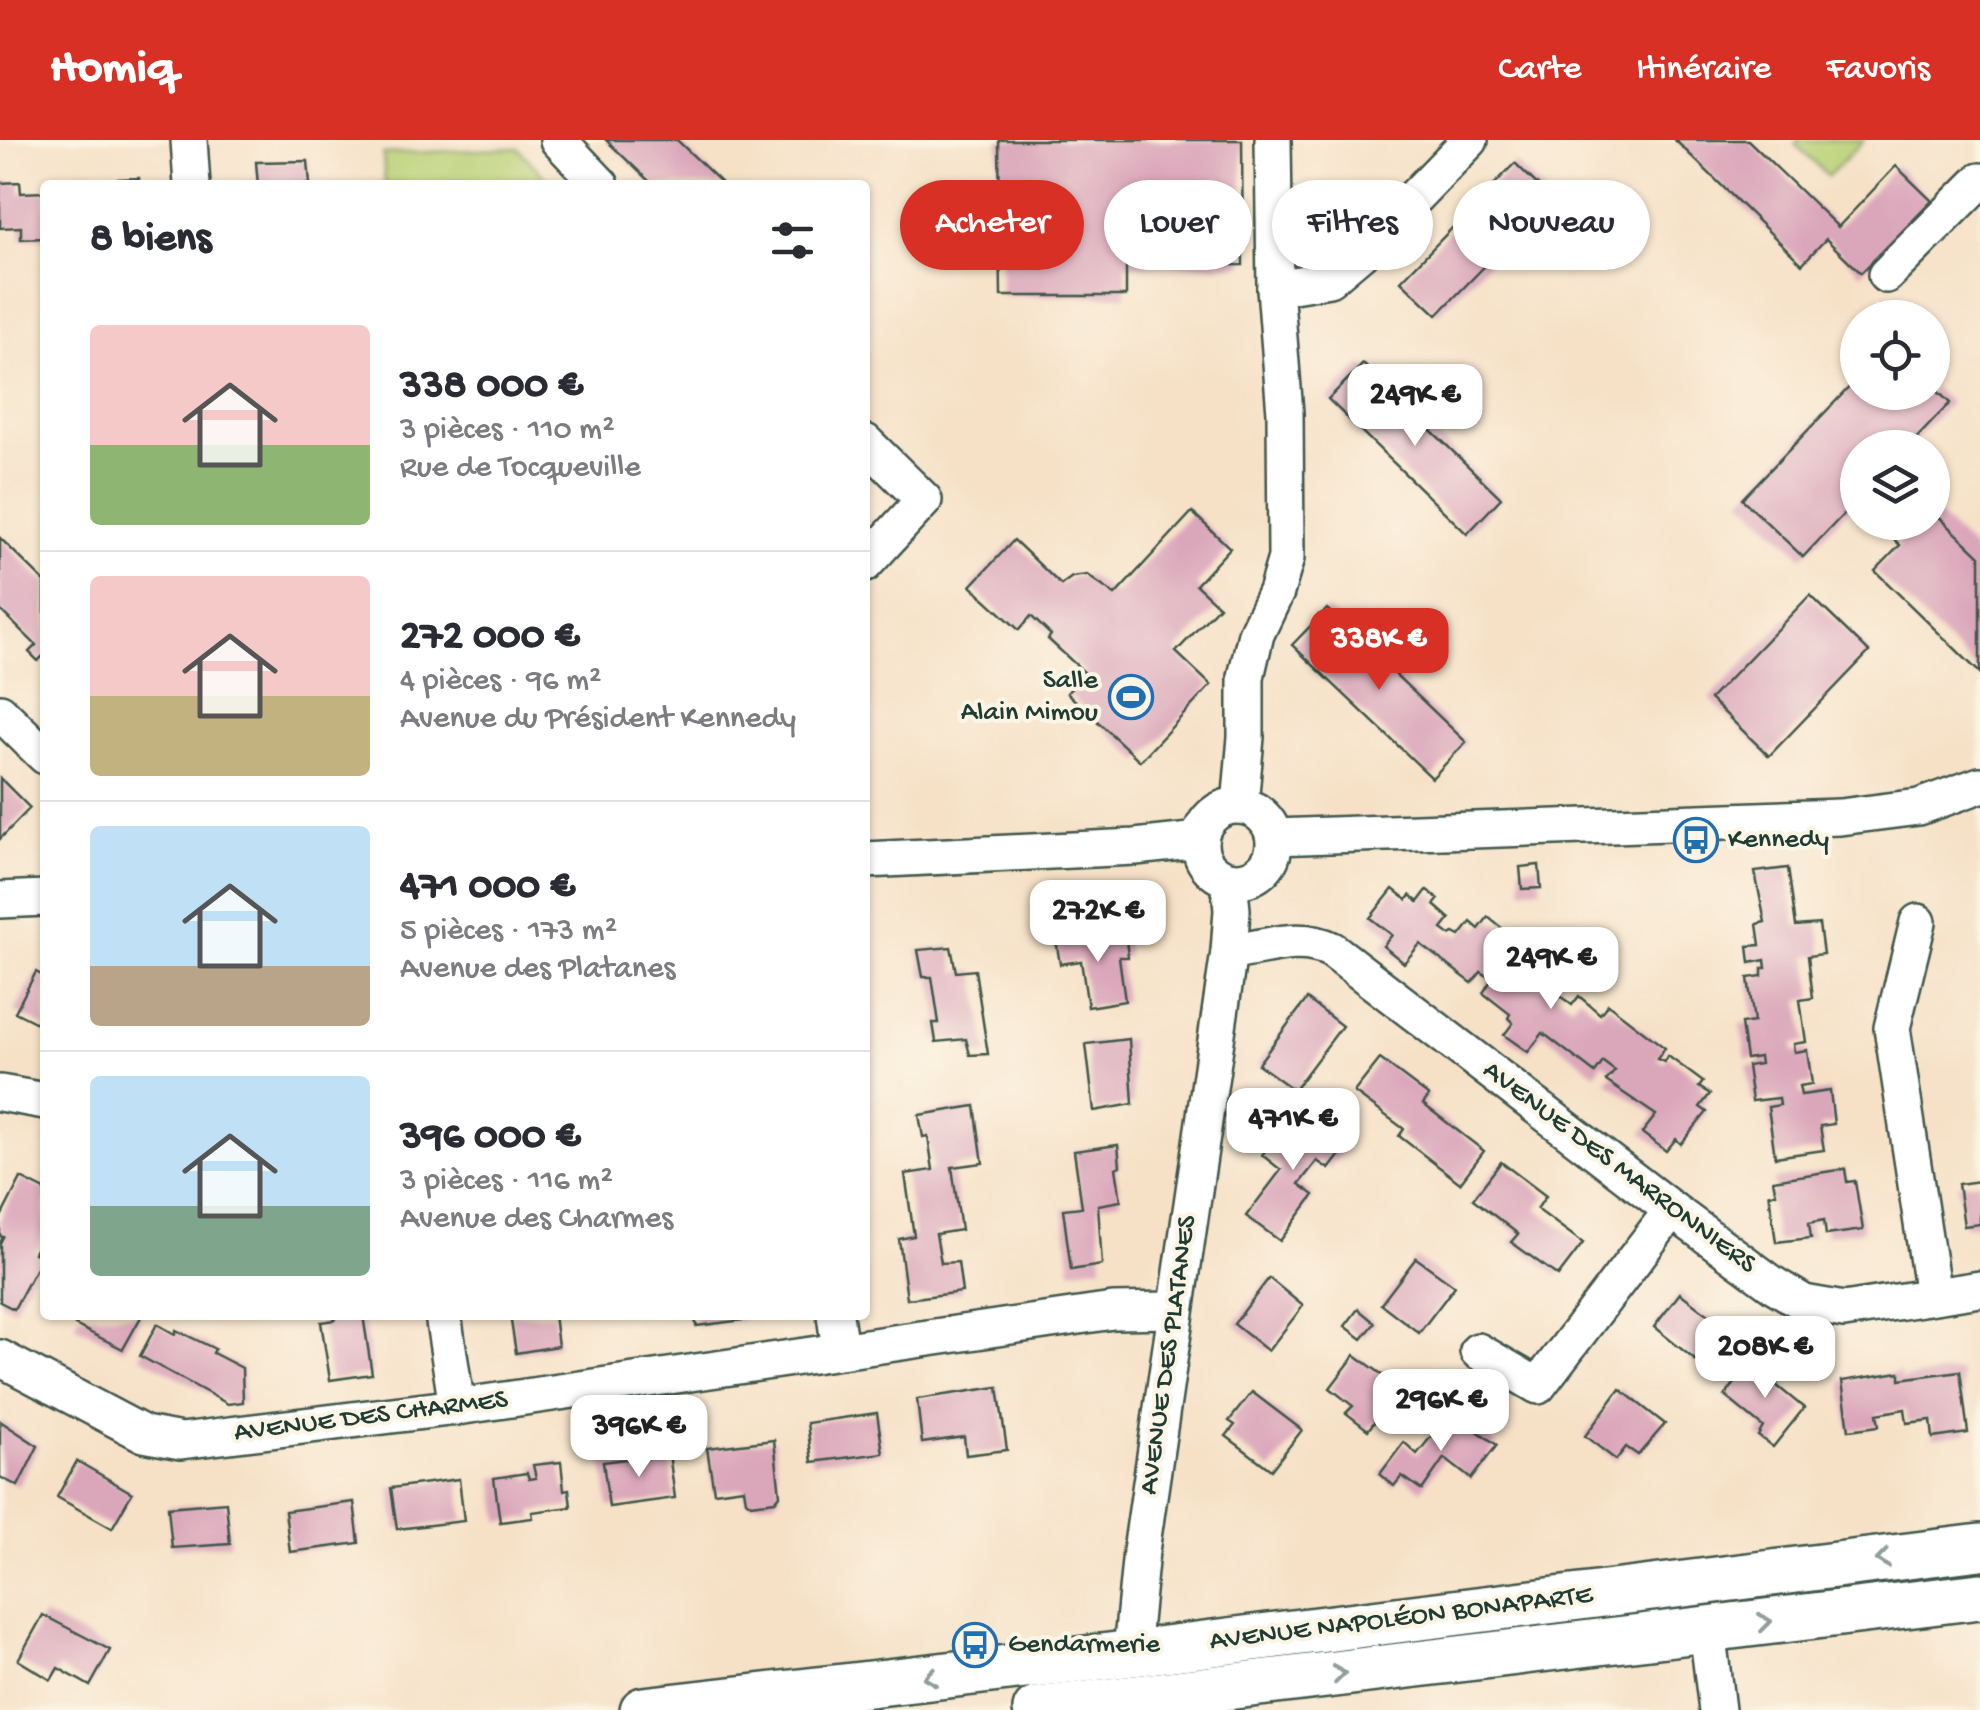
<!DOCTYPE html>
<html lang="fr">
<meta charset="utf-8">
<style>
body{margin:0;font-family:"Gochi Hand",sans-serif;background:#f7f7f7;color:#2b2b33;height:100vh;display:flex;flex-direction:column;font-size:38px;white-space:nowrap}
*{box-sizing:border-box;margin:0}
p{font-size:32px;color:#7c7c81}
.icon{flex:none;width:55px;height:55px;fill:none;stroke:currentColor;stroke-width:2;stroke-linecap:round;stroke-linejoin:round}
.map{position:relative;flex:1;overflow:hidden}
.side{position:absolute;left:40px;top:40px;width:830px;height:1140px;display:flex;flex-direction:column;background:#fff;border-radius:10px;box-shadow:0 2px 8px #0004}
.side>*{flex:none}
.top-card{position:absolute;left:900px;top:40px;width:930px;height:90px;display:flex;gap:20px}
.controls{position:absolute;left:1840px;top:160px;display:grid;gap:20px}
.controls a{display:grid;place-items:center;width:110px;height:110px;border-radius:50%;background:#fff;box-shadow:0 2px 8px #0004;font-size:50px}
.price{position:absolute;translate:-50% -85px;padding:0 22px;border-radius:20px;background:#fff;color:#222;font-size:32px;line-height:65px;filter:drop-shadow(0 2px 5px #0008)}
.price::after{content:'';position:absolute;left:50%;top:60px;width:30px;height:22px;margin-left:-15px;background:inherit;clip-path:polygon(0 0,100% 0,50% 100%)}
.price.active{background:#d93025;color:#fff}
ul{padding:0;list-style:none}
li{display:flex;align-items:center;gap:30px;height:250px;padding:0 50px}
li+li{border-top:2px solid #e1e1e2}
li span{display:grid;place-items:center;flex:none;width:280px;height:200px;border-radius:10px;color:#555}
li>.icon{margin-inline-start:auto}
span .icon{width:120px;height:120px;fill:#fffc;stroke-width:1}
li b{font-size:42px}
h2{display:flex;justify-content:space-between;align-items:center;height:120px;padding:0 50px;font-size:42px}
.tag{padding:0 35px;border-radius:45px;background:#fff;box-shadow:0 2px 8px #0004;font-size:35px;line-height:90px}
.tag.active{background:#d93025;color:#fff}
header{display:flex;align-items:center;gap:60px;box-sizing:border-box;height:140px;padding:0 50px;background:#d93025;color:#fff}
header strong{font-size:48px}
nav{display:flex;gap:55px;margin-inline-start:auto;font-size:35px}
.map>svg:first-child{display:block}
</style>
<header>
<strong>Homiq</strong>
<nav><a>Carte</a><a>Itinéraire</a><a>Favoris</a></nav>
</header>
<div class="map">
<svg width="1980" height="1570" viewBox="0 0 1980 1570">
<rect width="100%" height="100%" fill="#fcf5e5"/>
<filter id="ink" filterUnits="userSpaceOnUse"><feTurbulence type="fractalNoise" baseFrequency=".01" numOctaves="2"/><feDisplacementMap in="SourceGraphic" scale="20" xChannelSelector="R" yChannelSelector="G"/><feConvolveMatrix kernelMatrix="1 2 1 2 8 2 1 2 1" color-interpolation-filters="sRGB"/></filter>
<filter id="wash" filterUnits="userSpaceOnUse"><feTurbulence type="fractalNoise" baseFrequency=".0048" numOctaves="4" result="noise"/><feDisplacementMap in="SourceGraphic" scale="40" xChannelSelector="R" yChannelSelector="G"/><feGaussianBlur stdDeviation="2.25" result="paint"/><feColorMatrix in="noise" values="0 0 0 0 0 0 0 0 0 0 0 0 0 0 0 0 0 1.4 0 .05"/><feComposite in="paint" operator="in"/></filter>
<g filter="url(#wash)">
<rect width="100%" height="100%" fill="#f6e1c7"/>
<g fill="#b9d074" stroke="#6c8654" stroke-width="2.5">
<path d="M1798,0H1864L1828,36L1795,4Z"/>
<path d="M518,8L552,45H385L383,14Z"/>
</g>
<g id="blocks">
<g fill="#daa6ba">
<path d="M606,0H677L724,45H653Z"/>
<path d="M999,0H1242L1243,125L1126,126V156H1001Z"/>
<path d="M1675,0H1748L1838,87L1896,26L1932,61L1861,133L1826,99L1802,124Z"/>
<path d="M308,21L310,44L258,45L256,22Z"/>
<path d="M1515,23L1551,58L1437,175L1401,141Z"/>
<path d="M139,38V45H94V40Z"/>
<path d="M20,42L21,53L45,52V98L21,99V87L0,88V43Z"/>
<path d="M1363,224L1501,358L1467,394L1328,259Z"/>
<path d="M1858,238V252H1932V246L1950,263L1907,308H1858V365L1855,362L1803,417L1742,359Z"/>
<path d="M1932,370L1980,416V533L1875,431L1900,405L1876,382H1894L1908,396L1921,382H1932Z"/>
<path d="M1192,372L1230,408L1196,445L1219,466L1176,512L1211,545L1140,621L1067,553L1085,533L1048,499L1051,495L1031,476L1019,490L971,446L1014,400L1061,445L1072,437L1087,435L1115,455Z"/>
<path d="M0,398L45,442V514L38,521L29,512L36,505L0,470Z"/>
<path d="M1810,455L1869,512L1769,616L1710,559Z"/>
<path d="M1327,469L1466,602L1432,638L1292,505Z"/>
<path d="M0,638L30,668L0,699Z"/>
<path d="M1539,725L1541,748L1522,749L1520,727Z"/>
<path d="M1788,728L1796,786L1819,784L1823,814L1808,816L1813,858L1800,860L1806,902L1793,904L1794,912L1807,910L1812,944L1799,946L1801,955L1830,951L1834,984L1820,986L1824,1010L1775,1017L1768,967L1780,965L1779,958L1752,961L1747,926L1760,924L1759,917L1746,919L1741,884L1754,882L1748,838L1762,836V828H1766L1765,820L1750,823L1748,806L1760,805L1757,784L1765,782L1755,732Z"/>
<path d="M1393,749L1407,760L1410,755L1418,762L1427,750L1439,759L1434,765L1450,779L1442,789L1450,795L1454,793L1460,796L1471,782L1479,789L1488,777L1514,798L1521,789L1526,793L1520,802L1543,819L1535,829L1541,834L1535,842L1543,849L1547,846L1572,865L1579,856L1600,874L1608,864L1665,908L1657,919L1664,922L1668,916L1703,942L1699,947L1710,954L1700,967L1707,972L1681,1004L1676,999L1666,1011L1642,993L1656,975L1606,941L1615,931L1603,922L1595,933L1543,893L1528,912L1504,895L1513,883L1508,878L1510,874L1483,853L1492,839L1481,832L1472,843L1420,804L1404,823L1383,806L1392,795L1370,778Z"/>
<path d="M1125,791L1128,817H1119L1125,861L1088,867L1081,821L1060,824L1056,800Z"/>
<path d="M951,807L956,832L975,830L988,914L970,915L966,899L936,902L933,883H939L932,837H923L918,810Z"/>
<path d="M36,832L45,837V887L15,872Z"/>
<path d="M1307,859L1342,886L1294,950L1258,924Z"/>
<path d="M1129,899L1133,964L1094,971L1086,904Z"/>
<path d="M1380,919L1429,956L1423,964L1484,1011L1460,1043L1399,996L1404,989L1354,952Z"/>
<path d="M975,966L983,1023L952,1027L961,1090L936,1094L941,1123L958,1122L962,1152L907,1159L899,1099L914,1096L905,1034L933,1030L928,996L923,997L919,975Z"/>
<path d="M1295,970L1346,1007L1329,1029L1317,1021L1299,1044L1314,1055L1280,1101L1246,1076L1281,1030L1262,1015Z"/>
<path d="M1118,1005L1120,1026L1116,1028L1121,1061L1098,1065L1102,1125L1071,1130L1063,1069L1082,1067L1074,1011Z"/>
<path d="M1501,1022L1546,1056L1537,1069L1583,1103L1558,1136L1511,1102L1518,1094L1473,1059Z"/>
<path d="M1845,1029L1847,1042L1855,1041L1863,1090L1826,1095L1824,1080L1809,1083L1811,1098L1776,1102L1769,1054L1776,1053L1773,1040Z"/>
<path d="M21,1038L45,1050V1092L34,1113L42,1117L14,1169L0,1162V1103L3,1097L0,1096V1079Z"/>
<path d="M1980,1041V1084L1964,1086L1958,1044Z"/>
<path d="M1416,1118L1455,1146L1419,1193L1381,1164Z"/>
<path d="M1269,1138L1303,1166L1268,1211L1234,1184Z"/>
<path d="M1680,1153L1726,1188L1700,1224L1654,1187Z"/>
<path d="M1358,1169L1375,1183L1362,1199L1345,1186Z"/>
<path d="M80,1175H142L123,1209L75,1185Z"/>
<path d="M335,1175H363L372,1234L330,1240L321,1182L335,1180Z"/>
<path d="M510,1175H554L558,1206L516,1213Z"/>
<path d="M695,1175H744V1180L696,1186Z"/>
<path d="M157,1184L175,1194L176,1190L215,1209L213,1213L242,1228L243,1262L228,1264L140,1216Z"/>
<path d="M1355,1215L1412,1256L1386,1289L1375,1281L1368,1290L1346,1273L1353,1266L1330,1248Z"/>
<path d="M1756,1216L1782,1237L1776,1245L1804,1268L1773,1307L1758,1296L1763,1287L1725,1256Z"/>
<path d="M1960,1231L1968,1293L1933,1298L1931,1280L1907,1283L1905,1269L1877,1274L1879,1286L1849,1290L1842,1241L1900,1232V1239Z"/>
<path d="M998,1247L1007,1310L966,1315L964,1297L922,1303L917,1259Z"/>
<path d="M1620,1249L1665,1284L1638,1315L1626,1307L1616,1320L1585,1296Z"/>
<path d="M1252,1252L1302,1290L1271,1330L1226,1296L1235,1285L1229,1281Z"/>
<path d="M1451,1272L1497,1305L1471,1339L1444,1318L1422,1350L1402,1336L1394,1346L1380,1334L1404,1302L1417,1314Z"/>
<path d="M877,1273L883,1313L812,1322L807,1283Z"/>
<path d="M0,1281L38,1306L18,1346L0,1337Z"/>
<path d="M774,1300L780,1355L775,1361L751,1364L746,1360L744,1348L714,1352L707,1308Z"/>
<path d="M669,1313L675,1358L609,1367L603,1322Z"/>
<path d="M77,1321L132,1353L112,1388L57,1357Z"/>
<path d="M561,1322L564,1350L569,1349L571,1367L532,1372L533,1378L500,1382L494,1338L527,1333L529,1339L536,1338L533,1325Z"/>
<path d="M459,1339L464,1381L397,1389L391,1348Z"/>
<path d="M226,1362L230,1404L172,1408L168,1367Z"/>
<path d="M354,1362L359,1403L290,1412L285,1371Z"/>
<path d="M43,1475L110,1510L90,1546L58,1528L51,1540L18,1520Z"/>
</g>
</g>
</g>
<g filter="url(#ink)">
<use href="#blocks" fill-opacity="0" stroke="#3f564a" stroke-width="2.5"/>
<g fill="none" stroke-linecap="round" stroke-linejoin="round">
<defs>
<g id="minor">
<path d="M189,0L192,45"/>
<path d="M558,0L601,45"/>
<path d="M1886,135L1980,41"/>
<path d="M1275,148L1329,139L1360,113L1470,0"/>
<path d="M865,302L924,360L865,424"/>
<path d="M0,572L45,616"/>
<circle cx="1237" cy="703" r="37"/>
<path d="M1240,666L1246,597V537L1256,494L1276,452L1286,418L1285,273L1275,148L1273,0"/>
<path d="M1274,697L1840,677L1919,667L1980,645"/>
<path d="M865,720L1135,707L1200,700"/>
<path d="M0,760L45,758"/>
<path d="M1918,782L1892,888L1933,1155"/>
<path d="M1229,812C1265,809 1298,793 1332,810L1672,1070L1774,1145L1804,1163L1844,1170L1980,1149"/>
<path d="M0,953L45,961"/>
<path d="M443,1175L457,1267"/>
<path d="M835,1175L840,1210"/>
<path d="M1478,1211L1538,1246L1672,1070"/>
<path d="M0,1218L144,1294L181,1301L457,1267L1113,1171L1175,1170"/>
<path d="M1707,1489L1717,1570"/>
<path d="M1131,1512L1141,1411L1229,812L1232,770L1229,740"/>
</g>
<g id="major">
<path d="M643,1570L1061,1522L1980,1407"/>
<path d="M1036,1570L1980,1456"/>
</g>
</defs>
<use href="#minor" stroke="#3f564a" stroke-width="40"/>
<use href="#major" stroke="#3f564a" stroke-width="50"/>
<use href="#minor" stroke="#fff" stroke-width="35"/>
<use href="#major" stroke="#fff" stroke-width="45"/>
</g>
<defs><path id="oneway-chevron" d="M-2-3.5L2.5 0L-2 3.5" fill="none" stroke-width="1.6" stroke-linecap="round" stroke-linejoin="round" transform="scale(2.5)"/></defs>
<g stroke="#8f9e9a">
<use href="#oneway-chevron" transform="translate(1883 1419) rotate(173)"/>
<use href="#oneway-chevron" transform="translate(1765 1482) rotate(-7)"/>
<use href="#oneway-chevron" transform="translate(1339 1534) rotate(-7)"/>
<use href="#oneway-chevron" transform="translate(930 1537) rotate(173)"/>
</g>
</g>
<defs>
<symbol id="stadium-ring" viewBox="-11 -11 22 22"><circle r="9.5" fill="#fcf5e5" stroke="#1f6fb2" stroke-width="1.5"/><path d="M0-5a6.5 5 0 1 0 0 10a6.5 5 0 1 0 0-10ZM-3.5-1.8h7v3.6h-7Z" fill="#1f6fb2"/></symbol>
<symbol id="bus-ring" viewBox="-11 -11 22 22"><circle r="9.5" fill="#fcf5e5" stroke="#1f6fb2" stroke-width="1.5"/><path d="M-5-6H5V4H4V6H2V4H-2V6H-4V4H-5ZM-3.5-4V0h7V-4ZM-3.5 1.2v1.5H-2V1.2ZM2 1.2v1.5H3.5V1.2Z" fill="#1f6fb2"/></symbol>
</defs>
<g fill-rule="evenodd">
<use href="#stadium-ring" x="1106" y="532" width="50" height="50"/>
<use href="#bus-ring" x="1671" y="675" width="50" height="50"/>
<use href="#bus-ring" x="950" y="1480" width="50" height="50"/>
</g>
<g text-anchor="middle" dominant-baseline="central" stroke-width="8" stroke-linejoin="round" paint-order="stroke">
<g font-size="28" fill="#1f3d34" stroke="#fcf5e5" text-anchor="start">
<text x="1098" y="541" text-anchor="end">Salle<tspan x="1098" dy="32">Alain Mimou</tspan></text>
<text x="1728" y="700">Kennedy</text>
<text x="1008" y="1505">Gendarmerie</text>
</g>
<g font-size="28" fill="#1f3d34" stroke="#fcf5e5">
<text transform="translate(1619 1028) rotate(37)">AVENUE DES MARRONNIERS</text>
<text transform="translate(1169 1215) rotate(-82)">AVENUE DES PLATANES</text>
<text transform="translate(371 1277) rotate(-7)">AVENUE DES CHARMES</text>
<text transform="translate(1401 1479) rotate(-7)">AVENUE NAPOLÉON BONAPARTE</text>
</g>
</g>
</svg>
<div class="controls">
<a><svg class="icon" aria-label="locate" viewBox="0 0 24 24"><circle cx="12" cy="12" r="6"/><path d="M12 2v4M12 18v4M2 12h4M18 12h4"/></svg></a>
<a><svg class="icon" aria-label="layers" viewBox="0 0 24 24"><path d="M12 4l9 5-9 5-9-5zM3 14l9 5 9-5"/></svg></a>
</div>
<b class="price" style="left:1415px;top:309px">249K €</b>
<b class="price active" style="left:1379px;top:553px">338K €</b>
<b class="price" style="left:1098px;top:825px">272K €</b>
<b class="price" style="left:1551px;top:872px">249K €</b>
<b class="price" style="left:1293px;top:1033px">471K €</b>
<b class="price" style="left:1765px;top:1261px">208K €</b>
<b class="price" style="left:1441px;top:1314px">296K €</b>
<b class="price" style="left:639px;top:1340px">396K €</b>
<div class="top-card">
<a class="tag active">Acheter</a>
<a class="tag">Louer</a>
<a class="tag">Filtres</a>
<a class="tag">Nouveau</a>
</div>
<section class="side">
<h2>8 biens<svg class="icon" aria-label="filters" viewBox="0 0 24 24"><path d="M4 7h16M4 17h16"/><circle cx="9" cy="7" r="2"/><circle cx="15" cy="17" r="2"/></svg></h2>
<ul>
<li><span style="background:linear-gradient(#f6c9c9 60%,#8fb573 0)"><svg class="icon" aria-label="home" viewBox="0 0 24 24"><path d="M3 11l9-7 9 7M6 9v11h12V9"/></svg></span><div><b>338 000 €</b><p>3 pièces · 110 m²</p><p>Rue de Tocqueville</p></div></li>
<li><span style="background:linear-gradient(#f6c9c9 60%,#c2b280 0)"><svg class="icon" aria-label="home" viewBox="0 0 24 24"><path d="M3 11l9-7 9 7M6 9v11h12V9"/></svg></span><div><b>272 000 €</b><p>4 pièces · 96 m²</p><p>Avenue du Président Kennedy</p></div></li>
<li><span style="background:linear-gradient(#bfe0f5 70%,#b9a48a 0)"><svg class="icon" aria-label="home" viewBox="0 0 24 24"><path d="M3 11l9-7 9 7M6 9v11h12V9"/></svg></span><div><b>471 000 €</b><p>5 pièces · 173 m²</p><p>Avenue des Platanes</p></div></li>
<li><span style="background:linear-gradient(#bfe0f5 65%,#7fa58c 0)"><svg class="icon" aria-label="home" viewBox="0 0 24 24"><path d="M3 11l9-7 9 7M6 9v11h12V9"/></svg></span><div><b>396 000 €</b><p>3 pièces · 116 m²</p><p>Avenue des Charmes</p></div></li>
</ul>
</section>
</div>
